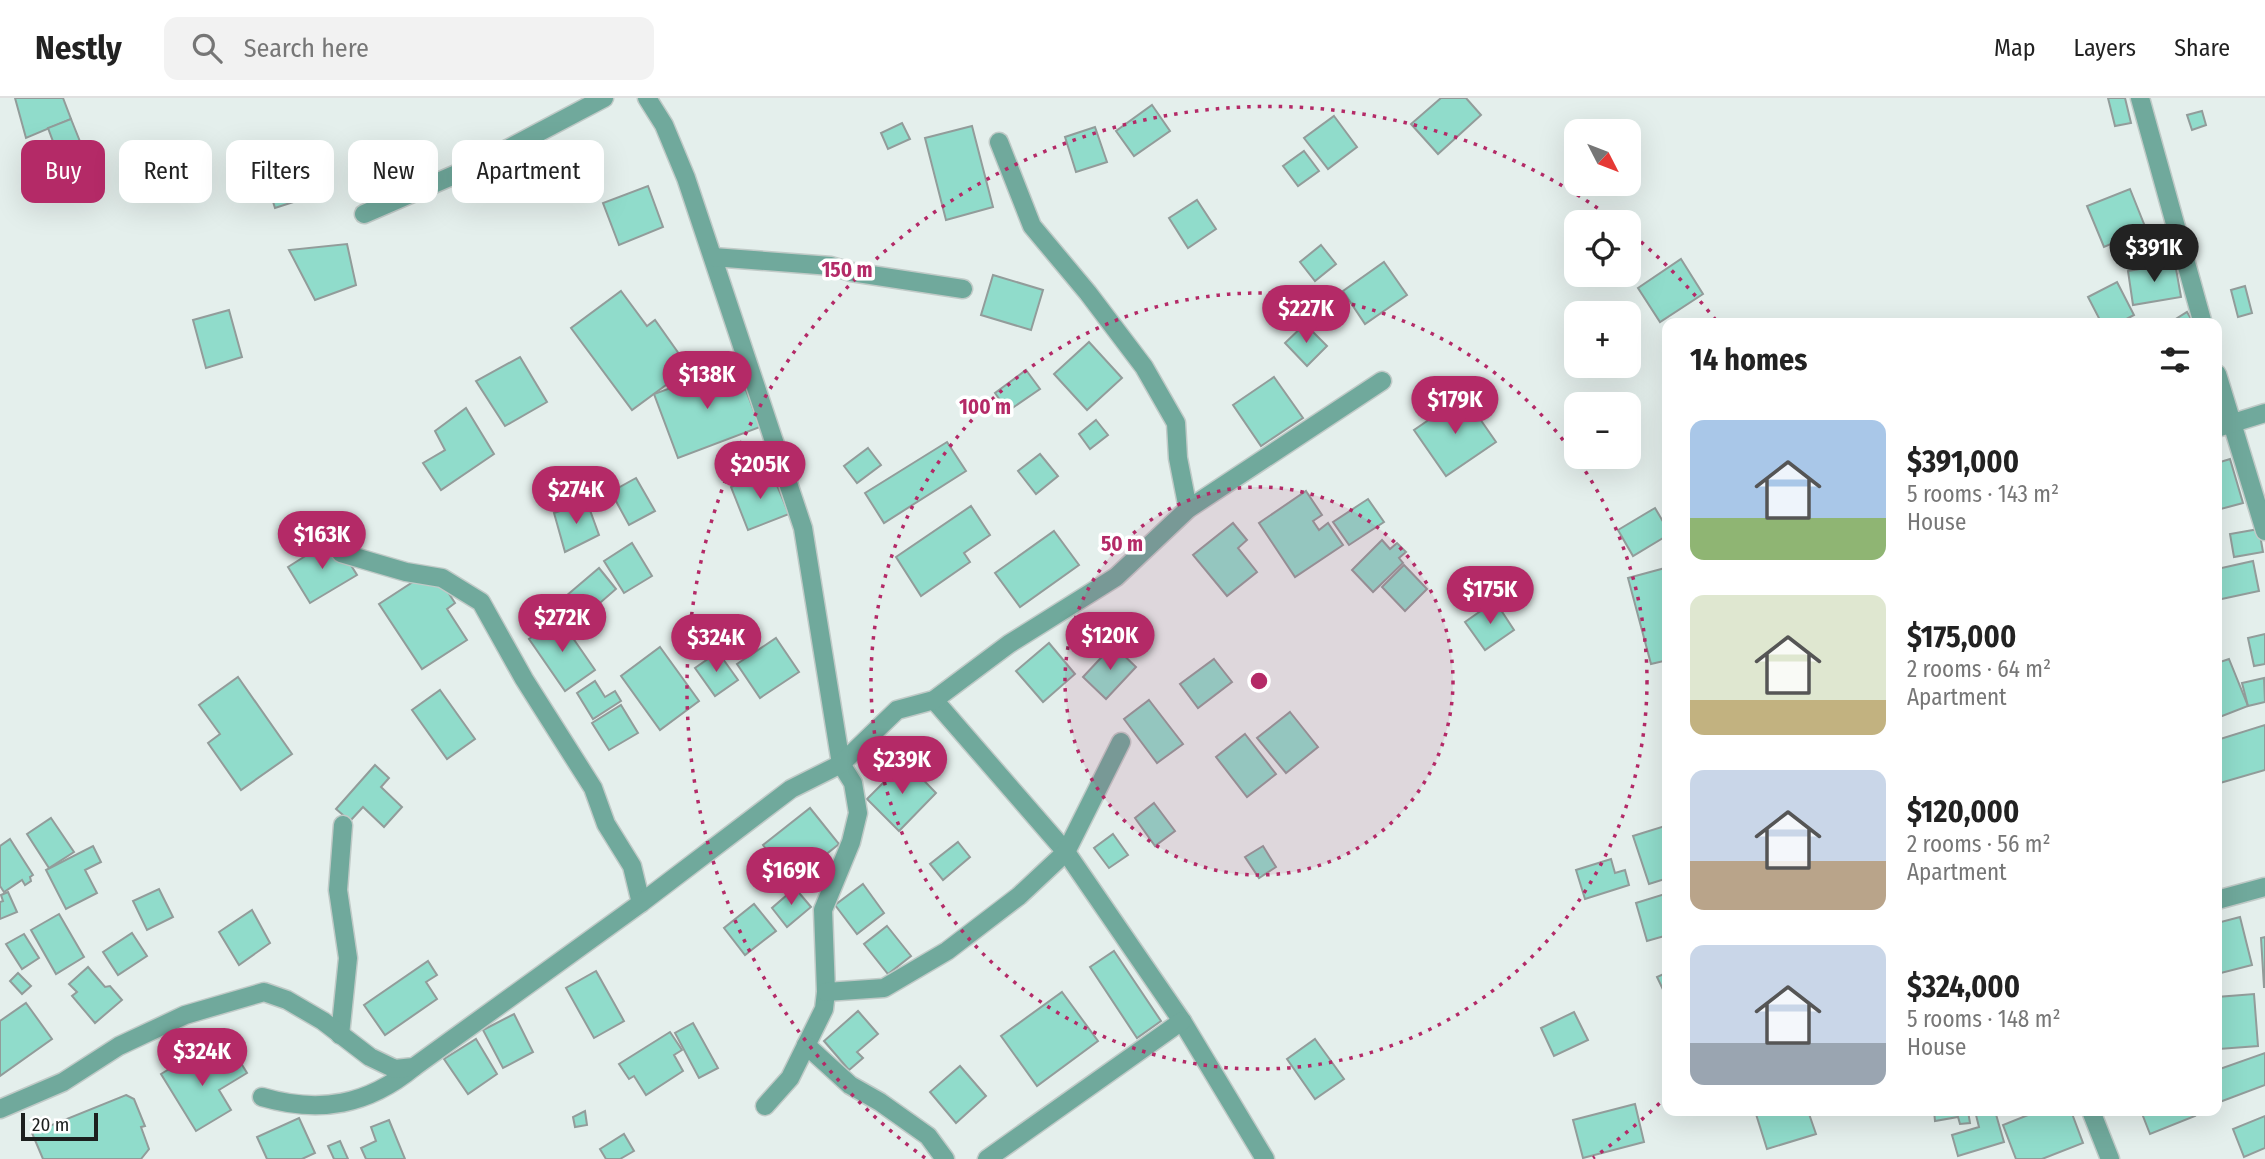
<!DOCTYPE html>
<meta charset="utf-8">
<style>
body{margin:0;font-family:"Fira Sans Condensed",sans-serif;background:#f2f2f2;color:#222;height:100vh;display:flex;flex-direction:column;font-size:26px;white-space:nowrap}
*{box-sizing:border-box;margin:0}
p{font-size:23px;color:#767676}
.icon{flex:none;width:38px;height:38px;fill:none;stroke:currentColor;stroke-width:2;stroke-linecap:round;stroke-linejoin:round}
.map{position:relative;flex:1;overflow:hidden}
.drawer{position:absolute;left:1662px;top:220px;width:560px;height:798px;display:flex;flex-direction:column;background:#fff;border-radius:14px;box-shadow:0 7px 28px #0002}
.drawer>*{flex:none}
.top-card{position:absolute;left:21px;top:42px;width:665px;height:63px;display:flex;gap:14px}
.needle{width:46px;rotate:132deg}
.buttons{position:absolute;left:1564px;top:21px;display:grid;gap:14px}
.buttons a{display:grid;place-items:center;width:77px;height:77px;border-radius:14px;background:#fff;box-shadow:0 7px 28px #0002;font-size:35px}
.scale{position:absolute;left:21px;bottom:18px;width:77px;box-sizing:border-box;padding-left:7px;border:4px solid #1c1f1e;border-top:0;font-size:19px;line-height:24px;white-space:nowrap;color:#1c1f1e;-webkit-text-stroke:5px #fff;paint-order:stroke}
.price{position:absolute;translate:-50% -60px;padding:0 16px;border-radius:24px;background:#b42a67;color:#fff;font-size:23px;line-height:46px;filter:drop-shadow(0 2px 4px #0008)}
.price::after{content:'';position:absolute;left:50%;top:42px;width:21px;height:16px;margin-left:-10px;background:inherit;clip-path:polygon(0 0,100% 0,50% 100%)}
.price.on{background:#222;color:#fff}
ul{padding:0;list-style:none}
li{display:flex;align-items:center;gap:21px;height:175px;padding:0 28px}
li span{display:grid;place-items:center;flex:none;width:196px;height:140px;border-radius:14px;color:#555}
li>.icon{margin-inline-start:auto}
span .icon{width:84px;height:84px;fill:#fffc;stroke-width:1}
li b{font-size:30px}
h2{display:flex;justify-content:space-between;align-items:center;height:84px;padding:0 28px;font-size:30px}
.chip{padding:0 24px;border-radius:14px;background:#fff;box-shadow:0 7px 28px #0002;font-size:24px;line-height:63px}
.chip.on{background:#b42a67;color:#fff}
header{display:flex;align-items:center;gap:42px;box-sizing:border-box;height:98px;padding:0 35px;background:#fff;border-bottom:2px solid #e0e0e0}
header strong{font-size:33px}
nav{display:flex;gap:38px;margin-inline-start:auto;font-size:24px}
.search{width:490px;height:63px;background:#f2f2f2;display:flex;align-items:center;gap:18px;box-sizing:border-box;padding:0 24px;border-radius:14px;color:#767676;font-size:26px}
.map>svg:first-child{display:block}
</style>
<header>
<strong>Nestly</strong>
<div class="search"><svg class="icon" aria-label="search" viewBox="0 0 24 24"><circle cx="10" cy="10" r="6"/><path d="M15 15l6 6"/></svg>Search here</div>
<nav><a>Map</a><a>Layers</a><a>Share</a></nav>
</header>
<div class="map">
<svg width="2265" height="1061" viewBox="0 0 2265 1061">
<rect width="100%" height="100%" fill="#e4efec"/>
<g fill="#90dccb" stroke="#929c9a" stroke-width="2">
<path d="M15,0H63L71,21L26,40Z"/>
<path d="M1441,0H1466L1481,17L1438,56L1411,26Z"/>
<path d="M2108,0H2125L2131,25L2115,28Z"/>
<path d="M1152,7L1170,33L1134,58L1116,33Z"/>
<path d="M2202,13L2206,27L2192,32L2187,17Z"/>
<path d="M1334,18L1357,49L1328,71L1304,40Z"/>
<path d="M71,21L89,66L66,78L48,30Z"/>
<path d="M902,25L910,41L888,51L881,35Z"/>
<path d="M972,28L993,109L946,122L925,40Z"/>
<path d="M1095,29L1107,64L1076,74L1065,39Z"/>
<path d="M1304,53L1319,73L1298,88L1283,68Z"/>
<path d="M303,58L315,97L275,110L263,72Z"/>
<path d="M648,88L663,129L619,147L603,105Z"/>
<path d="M2130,91L2146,131L2104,149L2087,108Z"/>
<path d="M1197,102L1216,131L1188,150L1169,120Z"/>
<path d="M347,146L356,187L315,202L289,152Z"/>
<path d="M1321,147L1336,166L1315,183L1300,164Z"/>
<path d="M1681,161L1703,196L1660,224L1638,190Z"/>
<path d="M1384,164L1407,197L1365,226L1343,193Z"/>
<path d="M2175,165L2181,199L2133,207L2128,173Z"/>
<path d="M993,177L1043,192L1031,232L981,217Z"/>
<path d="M2117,184L2134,217L2117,226H2102L2088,199Z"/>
<path d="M2245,188L2252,215L2238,219L2231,192Z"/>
<path d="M621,193L647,228L655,222L689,270L632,312L571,230Z"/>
<path d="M229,212L242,259L206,270L193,222Z"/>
<path d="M2187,214L2194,226H2173L2171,224Z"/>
<path d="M1305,226L1327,248L1307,268L1285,245Z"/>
<path d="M1089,244L1122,280L1087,312L1054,276Z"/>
<path d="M520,259L547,304L505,328L476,283Z"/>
<path d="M736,266L760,329L678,360L654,296Z"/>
<path d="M1026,272L1040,291L1008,313L995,295Z"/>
<path d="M1274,279L1303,320L1261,348L1233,307Z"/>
<path d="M1464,298L1496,344L1446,378L1414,332Z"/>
<path d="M466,310L494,356L441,392L423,365L445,352L435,333Z"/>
<path d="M1096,322L1108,337L1090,351L1079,336Z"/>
<path d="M947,344L966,373L884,425L865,395Z"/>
<path d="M868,350L881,367L857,385L844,368Z"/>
<path d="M1040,356L1058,378L1036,396L1018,373Z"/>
<path d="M2230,361L2243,405L2217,412V365Z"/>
<path d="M771,373L789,416L748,432L731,389Z"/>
<path d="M636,380L655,413L629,427L611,394Z"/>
<path d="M1306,393L1322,417L1313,423L1319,432L1328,425L1343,447L1295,479L1259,425Z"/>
<path d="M1368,401L1384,424L1349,447L1333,424Z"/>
<path d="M587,404L599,437L565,454L554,415Z"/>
<path d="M971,408L990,437L964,455L970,464L921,498L896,459Z"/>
<path d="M1655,410L1668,432V437L1633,458L1618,432Z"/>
<path d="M1233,425L1247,442L1238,450L1257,474L1227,498L1193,457Z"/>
<path d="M2259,431L2263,454L2234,459L2230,436Z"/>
<path d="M1054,433L1079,467L1020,509L995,475Z"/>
<path d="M334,440L357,477L310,505L288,469Z"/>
<path d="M1382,442L1390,451L1397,445L1406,454L1399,460L1403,465L1373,494L1352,472Z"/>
<path d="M632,445L652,478L624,495L604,463Z"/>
<path d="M2253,463L2259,493L2217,502V471Z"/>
<path d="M1404,467L1427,491L1405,513L1382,489Z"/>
<path d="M599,470L616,491L571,530L553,509Z"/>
<path d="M1665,470L1668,479V562L1651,566L1628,480Z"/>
<path d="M433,471L455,505L447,511L467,542L422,571L379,506Z"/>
<path d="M1495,503L1514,532L1485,552L1465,524Z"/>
<path d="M559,520L595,572L565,593L529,541Z"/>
<path d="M2265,536V566L2254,568L2248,540Z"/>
<path d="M776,540L799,574L760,600L737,566Z"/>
<path d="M1049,545L1075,576L1043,604L1016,573Z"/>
<path d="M1113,547L1136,569L1106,601L1083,579Z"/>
<path d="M660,549L699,603L660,632L621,578Z"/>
<path d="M718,554L738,582L715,598L695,570Z"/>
<path d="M1214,561L1232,584L1198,610L1180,586Z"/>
<path d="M2229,561L2248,608L2217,620V565Z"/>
<path d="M238,579L292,656L241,692L208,645L220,636L199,607Z"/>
<path d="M2264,580L2265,604L2248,608L2242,585Z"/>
<path d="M595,583L605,599L615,593L621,603L593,621L577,595Z"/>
<path d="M440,592L475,641L447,661L412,612Z"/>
<path d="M1149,602L1183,646L1157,665L1124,621Z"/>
<path d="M621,607L638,635L609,652L592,625Z"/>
<path d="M1290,614L1318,649L1286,675L1257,640Z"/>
<path d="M2265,627V672L2220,685L2217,675V642Z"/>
<path d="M1245,636L1276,676L1247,699L1216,659Z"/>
<path d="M905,663L936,695L899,733L867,701Z"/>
<path d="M375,667L389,680L381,689L402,709L384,729L363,709L350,723L336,711Z"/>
<path d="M1154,705L1175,733L1155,748L1135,720Z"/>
<path d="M810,710L839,746L791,784L763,747Z"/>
<path d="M51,720L74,754L49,770L27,736Z"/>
<path d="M1668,727V780L1649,786L1633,738Z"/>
<path d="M1113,736L1128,757L1109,770L1094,750Z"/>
<path d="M10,741L33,777L30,779L31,783L25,787L22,782L4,794L0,788V748Z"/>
<path d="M958,744L970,759L943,782L930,766Z"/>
<path d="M93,748L101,764L85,772L97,795L66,811L46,772Z"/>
<path d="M1263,748L1276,769L1259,780L1245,759Z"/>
<path d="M1611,761L1615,775L1625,772L1629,787L1585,801L1576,772Z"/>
<path d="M863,786L884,815L857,836L835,807Z"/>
<path d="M795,790L811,809L787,829L772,810Z"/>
<path d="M159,791L173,819L147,832L133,803Z"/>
<path d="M8,794L17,814L0,821V804L3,803L1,797Z"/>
<path d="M1668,795V837L1647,843L1636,805Z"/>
<path d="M754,806L776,833L745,857L724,830Z"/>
<path d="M252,812L270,845L239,867L219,834Z"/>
<path d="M59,816L84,859L56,876L31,832Z"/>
<path d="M2240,819L2252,867L2217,876V825Z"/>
<path d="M887,828L911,858L888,876L864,846Z"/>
<path d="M132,835L147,858L118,877L103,854Z"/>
<path d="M24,836L39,860L22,871L6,846Z"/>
<path d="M2265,839V889H2264L2261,840Z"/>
<path d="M1114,853L1161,923L1137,940L1090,869Z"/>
<path d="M428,863L437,877L426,884L437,901L385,937L364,907Z"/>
<path d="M88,869L105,889L110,888L122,902L95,925L72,898L77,894L69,886Z"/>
<path d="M596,873L624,923L594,940L566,890Z"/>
<path d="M1668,874V902L1657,879Z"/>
<path d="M18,875L31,888L22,896L10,883Z"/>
<path d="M1062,894L1098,943L1037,988L1001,938Z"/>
<path d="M2254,896L2258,948L2219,951L2217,899Z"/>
<path d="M26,905L52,941L0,978V923Z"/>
<path d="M858,913L878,936L857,954L863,960L849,972L824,943Z"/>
<path d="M1574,914L1588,942L1554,958L1541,930Z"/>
<path d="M514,916L533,954L503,970L483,932Z"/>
<path d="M693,925L718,970L699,980L675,935Z"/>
<path d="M670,934L682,952L674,957L683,973L646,997L634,978L629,981L619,966Z"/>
<path d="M476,941L497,976L468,996L444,961Z"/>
<path d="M1315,941L1344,981L1315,1001L1287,961Z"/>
<path d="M199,953L210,973L236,957L247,975L219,992L231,1012L196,1033L161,976Z"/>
<path d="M2265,955V987L2217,1005V972Z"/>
<path d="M960,968L986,998L956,1025L930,994Z"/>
<path d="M126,997L134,1001L145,1028L141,1029L149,1051L141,1061H43L32,1035Z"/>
<path d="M1635,1006L1644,1044L1583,1060L1573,1022Z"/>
<path d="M585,1013L587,1027L575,1029L573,1019Z"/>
<path d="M1755,1013H1808L1816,1036L1767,1051Z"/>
<path d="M1934,1013H1968L1970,1025L1960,1026L1958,1019L1935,1023Z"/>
<path d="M1975,1013H1995L2004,1044L1958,1058L1952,1037L1979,1029Z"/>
<path d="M2038,1013H2071L2083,1045L2042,1061H2016L2003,1027Z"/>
<path d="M2141,1013H2193L2195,1018L2150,1036Z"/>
<path d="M2265,1018V1050L2244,1059L2233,1031Z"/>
<path d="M299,1020L315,1055L302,1061H267L257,1039Z"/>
<path d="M389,1022L405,1061H366L361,1050L376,1043L371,1029Z"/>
<path d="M624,1036L634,1053L620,1061H606L600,1051Z"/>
<path d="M340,1043L348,1061H334L328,1048Z"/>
</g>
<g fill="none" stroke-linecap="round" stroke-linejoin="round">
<defs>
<g id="minor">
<path d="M647,0L664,27L686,80L803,430L841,666L853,685L858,715L851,744L823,812L826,894L824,911L790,980L765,1008"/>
<path d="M2140,0L2203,226"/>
<path d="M999,44L1032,128L1088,195L1144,269L1176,325L1178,360L1188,411"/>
<path d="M364,116L475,68L604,0"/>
<path d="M713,159L831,168L851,174L963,191"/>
<path d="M2217,276L2265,433"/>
<path d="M2217,330L2265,315"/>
<path d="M341,455L406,474L442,480L481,504L524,581L593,690L606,726L632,768L641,805"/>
<path d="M934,602L1066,754L1182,923L1265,1061"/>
<path d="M2217,802L2265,789"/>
<path d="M826,894L884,890L947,853L1019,798L1066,754L1121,644"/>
<path d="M340,937L348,860L338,792L343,727"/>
<path d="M806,947L850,987L880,1004L928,1038L945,1061"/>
<path d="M262,999C320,1016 368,1007 414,969"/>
<path d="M0,1011L63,984L119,948L185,917L264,894L287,902L323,923L370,959L395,971L414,969L641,805L791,691L841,666L897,612L934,602L1009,546L1116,479L1188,411L1382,283"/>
<path d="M2091,1013L2110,1061"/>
<path d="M987,1061L1182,923"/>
</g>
</defs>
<use href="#minor" stroke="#c0cac7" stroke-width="21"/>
<use href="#minor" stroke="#70a99c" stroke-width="18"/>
</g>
<circle cx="1259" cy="583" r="194" fill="#b42a67" fill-opacity=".12"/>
<g fill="none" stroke="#b42a67" stroke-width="3.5" stroke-dasharray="3.5 7">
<circle cx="1259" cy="583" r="194"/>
<circle cx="1259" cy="583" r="388"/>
<path d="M1667 998A582 582 0 0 1 1593 1060M925 1060A582 582 0 1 1 1613 121M1633 137A582 582 0 0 1 1718 225"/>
</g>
<circle cx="1259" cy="583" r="10" fill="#b42a67" stroke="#fff" stroke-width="3.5"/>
<g font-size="21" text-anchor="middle" font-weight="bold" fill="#b42a67" stroke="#fff" stroke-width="7" stroke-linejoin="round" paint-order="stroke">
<text x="847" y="179">150 m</text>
<text x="985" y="316">100 m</text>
<text x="1122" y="453">50 m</text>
</g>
</svg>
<div class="buttons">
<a><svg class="needle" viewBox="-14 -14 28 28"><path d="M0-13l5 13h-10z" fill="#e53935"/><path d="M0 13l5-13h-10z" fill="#767676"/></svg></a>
<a><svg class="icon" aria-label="locate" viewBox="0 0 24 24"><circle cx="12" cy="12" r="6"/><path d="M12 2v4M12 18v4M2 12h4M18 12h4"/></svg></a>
<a>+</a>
<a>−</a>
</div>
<div class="scale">20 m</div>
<b class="price on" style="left:2154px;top:186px">$391K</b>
<b class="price" style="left:1306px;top:247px">$227K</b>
<b class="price" style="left:707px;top:313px">$138K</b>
<b class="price" style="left:1455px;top:338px">$179K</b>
<b class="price" style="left:760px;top:403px">$205K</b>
<b class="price" style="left:576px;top:428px">$274K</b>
<b class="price" style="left:322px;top:473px">$163K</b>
<b class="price" style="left:1490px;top:528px">$175K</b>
<b class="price" style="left:562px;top:556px">$272K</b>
<b class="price" style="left:1110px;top:574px">$120K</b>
<b class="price" style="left:716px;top:576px">$324K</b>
<b class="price" style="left:902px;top:698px">$239K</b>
<b class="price" style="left:791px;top:809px">$169K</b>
<b class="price" style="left:202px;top:990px">$324K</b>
<div class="top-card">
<a class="chip on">Buy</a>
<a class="chip">Rent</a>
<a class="chip">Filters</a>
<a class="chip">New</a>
<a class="chip">Apartment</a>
</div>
<section class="drawer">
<h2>14 homes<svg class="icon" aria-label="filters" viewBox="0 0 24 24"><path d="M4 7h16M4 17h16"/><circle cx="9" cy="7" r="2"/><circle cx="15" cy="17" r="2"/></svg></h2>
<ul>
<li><span style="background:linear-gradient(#a9c7e8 70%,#8fb573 0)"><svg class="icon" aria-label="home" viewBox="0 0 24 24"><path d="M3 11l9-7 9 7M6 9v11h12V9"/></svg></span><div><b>$391,000</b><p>5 rooms · 143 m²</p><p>House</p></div></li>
<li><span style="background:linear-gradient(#dfe7d0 75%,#c2b280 0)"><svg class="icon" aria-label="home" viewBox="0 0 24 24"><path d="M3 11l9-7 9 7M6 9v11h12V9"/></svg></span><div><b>$175,000</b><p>2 rooms · 64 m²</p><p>Apartment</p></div></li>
<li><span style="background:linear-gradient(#c9d6e8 65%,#b9a48a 0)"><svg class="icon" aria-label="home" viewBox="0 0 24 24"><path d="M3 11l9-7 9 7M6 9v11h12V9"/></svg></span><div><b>$120,000</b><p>2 rooms · 56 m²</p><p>Apartment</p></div></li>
<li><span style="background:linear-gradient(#c9d6e8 70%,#9aa5b1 0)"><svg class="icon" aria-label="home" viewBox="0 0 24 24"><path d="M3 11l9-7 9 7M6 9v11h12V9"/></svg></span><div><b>$324,000</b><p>5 rooms · 148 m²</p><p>House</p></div></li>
</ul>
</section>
</div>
